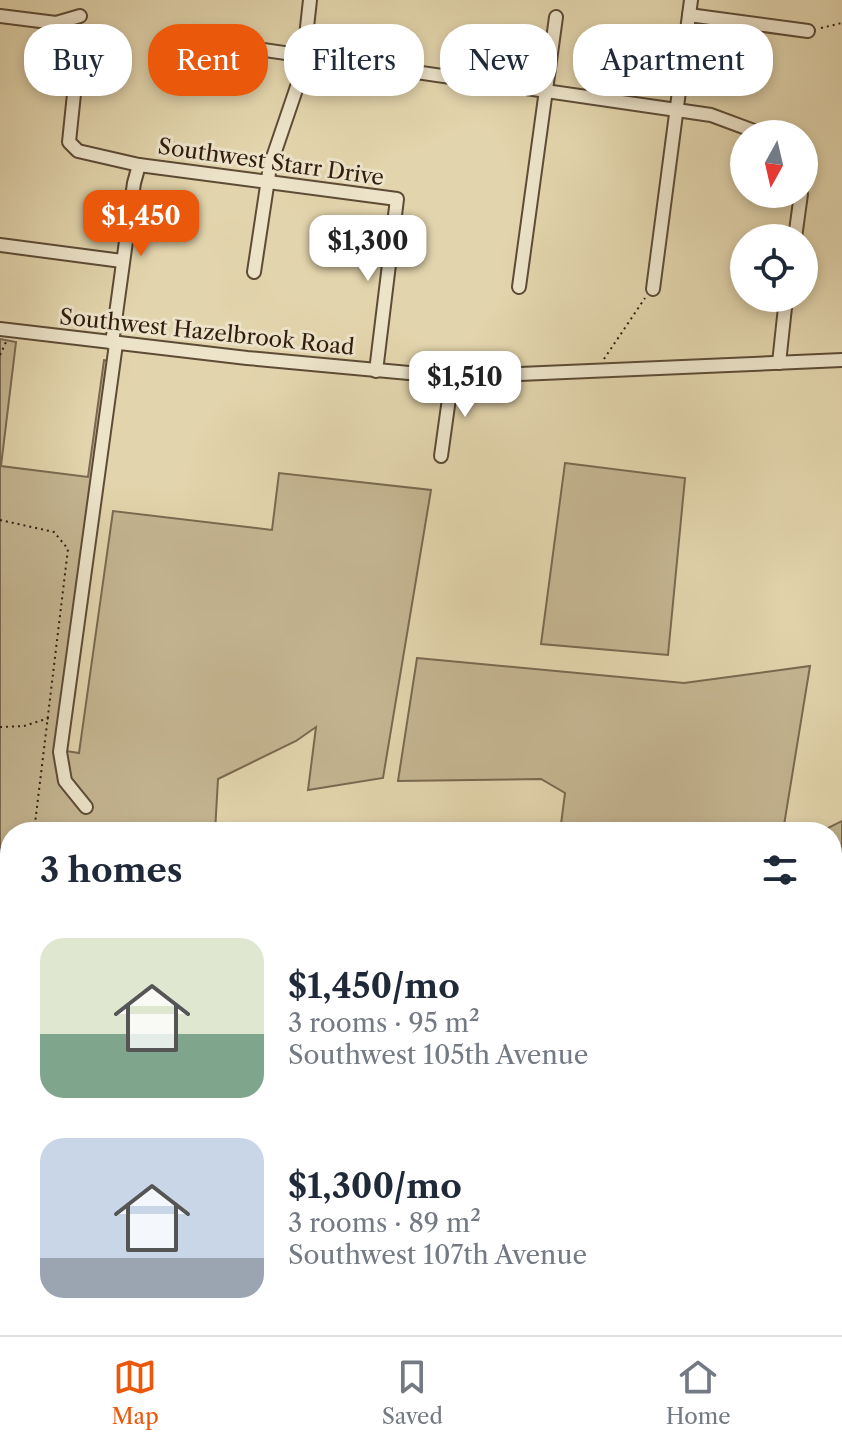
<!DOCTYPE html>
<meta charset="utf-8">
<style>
body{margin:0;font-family:"Libre Caslon Text",serif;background:#f6f6f7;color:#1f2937;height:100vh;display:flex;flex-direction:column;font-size:30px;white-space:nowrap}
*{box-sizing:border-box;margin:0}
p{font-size:26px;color:#747a83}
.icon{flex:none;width:44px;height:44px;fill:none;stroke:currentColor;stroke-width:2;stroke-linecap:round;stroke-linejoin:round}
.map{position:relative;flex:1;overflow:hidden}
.side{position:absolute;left:0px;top:822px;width:842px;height:514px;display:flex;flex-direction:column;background:#fff;border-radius:32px 32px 0 0;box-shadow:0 4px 12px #0003}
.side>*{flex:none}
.guide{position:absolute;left:24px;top:24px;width:794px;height:72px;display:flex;gap:16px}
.needle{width:52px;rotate:188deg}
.tools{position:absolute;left:730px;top:120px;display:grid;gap:16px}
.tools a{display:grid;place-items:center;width:88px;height:88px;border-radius:50%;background:#fff;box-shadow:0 4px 12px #0003;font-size:40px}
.price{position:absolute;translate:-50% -68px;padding:0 18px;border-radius:16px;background:#fff;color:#222;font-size:26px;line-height:52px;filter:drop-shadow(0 2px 4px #0008)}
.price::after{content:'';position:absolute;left:50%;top:48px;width:24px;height:18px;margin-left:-12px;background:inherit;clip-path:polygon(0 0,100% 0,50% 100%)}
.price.active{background:#ea580c;color:#fff}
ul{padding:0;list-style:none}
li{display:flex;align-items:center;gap:24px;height:200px;padding:0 40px}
li span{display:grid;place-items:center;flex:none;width:224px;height:160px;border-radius:24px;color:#555}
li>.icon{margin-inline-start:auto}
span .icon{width:96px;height:96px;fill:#fffc;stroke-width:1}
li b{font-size:34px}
h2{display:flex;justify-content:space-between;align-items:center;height:96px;padding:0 40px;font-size:34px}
.tag{padding:0 28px;border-radius:32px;background:#fff;box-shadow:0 4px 12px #0003;font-size:28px;line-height:72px}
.tag.active{background:#ea580c;color:#fff}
.tabs{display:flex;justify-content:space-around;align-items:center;height:112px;border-top:2px solid #e0e1e3;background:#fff;font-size:22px;color:#747a83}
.tabs a{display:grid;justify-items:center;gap:4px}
.tabs .active{color:#ea580c}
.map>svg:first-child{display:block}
</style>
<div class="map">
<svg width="842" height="1335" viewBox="0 0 842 1335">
<rect width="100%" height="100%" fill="#e2d4ac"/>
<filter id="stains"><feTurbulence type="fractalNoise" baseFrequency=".0025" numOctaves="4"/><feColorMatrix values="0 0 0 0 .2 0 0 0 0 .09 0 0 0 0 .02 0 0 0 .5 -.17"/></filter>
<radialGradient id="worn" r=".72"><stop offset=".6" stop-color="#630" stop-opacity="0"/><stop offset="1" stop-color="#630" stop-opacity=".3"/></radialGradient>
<g fill="#c4b591" stroke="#7a6950" stroke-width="2">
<path d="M0,339L16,342L1,466L88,477L104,360L119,362L66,751L79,753L113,511L272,530L279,473L431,490L383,778L308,790L316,727L296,741L218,779L215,832H10V1013L0,1015Z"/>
<path d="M565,463L685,478L668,655L541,644Z"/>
<path d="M417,658L684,683L810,666L784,825L826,829L842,821V944L832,947V832H560L565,793L541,779L398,781Z"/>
<path d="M842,995V1081L836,1079L832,1071V998Z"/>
<path d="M0,1078H10V1162L0,1168Z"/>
<path d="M832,1311L842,1313V1329L831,1327L829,1335H515L458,1326H832Z"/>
</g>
<path fill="#a69677" stroke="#77664d" stroke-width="2" d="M10,1013V1078H0V1015Z"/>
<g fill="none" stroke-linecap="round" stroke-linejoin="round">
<path stroke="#77664d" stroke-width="3" d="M600,1326L606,1335"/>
<defs>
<g id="minor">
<path d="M689,15L808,31"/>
<path d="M0,16L56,23L80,16"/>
<path d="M223,44L711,115L762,134"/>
<path d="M74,94L69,142L78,151L139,165L397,199L376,371"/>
<path d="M804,158V176"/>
<path d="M795,238L801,194"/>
<path d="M0,245L122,261"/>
<path d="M254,272L270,166L302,72L310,0"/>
<path d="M519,287L556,17"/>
<path d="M653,289L691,0"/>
<path d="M0,329L247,358L452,377L842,360"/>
<path d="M112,343L134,183L139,165"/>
<path d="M779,363L786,298"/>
<path d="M441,456L452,377"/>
<path d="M86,807L65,781L60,752L116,344"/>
<path d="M832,1210L842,1212"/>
<path d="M408,1326L434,1329"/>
<path d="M32,1335L34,1326"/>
<path d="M192,1335L195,1326"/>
<path d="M320,1335L322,1326"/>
</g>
</defs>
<use href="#minor" stroke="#5d4b36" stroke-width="16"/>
<g stroke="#311d0f" stroke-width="2" stroke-dasharray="2 4" stroke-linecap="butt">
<path d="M821,28L842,23"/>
<path d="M0,355L6,342"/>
<path d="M604,359L645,298"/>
<path d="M0,520L54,532L68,549L34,832"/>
<path d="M0,727L24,726L49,718"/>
<path d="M0,848L10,849"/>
<path d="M0,979L10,975"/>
<path d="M0,1139L10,1141"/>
</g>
<use href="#minor" stroke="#ece3c9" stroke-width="12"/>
</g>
<g text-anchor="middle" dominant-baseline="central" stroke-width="6" stroke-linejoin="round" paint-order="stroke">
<g font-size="22" fill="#311d0f" stroke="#ece3c9">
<text transform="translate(271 162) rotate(8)">Southwest Starr Drive</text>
<text transform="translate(207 332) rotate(6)">Southwest Hazelbrook Road</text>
</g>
</g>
<rect width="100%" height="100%" filter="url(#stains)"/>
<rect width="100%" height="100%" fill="url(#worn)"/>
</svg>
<div class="tools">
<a><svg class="needle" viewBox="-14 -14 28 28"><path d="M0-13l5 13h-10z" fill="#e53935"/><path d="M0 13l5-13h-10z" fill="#747a83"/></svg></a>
<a><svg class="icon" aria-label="locate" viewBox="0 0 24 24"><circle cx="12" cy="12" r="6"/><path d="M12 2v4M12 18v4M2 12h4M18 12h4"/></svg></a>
</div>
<b class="price active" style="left:141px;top:258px">$1,450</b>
<b class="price" style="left:368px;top:283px">$1,300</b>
<b class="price" style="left:465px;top:419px">$1,510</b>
<div class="guide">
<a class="tag">Buy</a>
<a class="tag active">Rent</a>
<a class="tag">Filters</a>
<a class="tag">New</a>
<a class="tag">Apartment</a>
</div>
<section class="side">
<h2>3 homes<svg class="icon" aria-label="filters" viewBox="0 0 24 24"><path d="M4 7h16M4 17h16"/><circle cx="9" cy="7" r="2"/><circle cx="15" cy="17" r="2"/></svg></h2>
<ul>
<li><span style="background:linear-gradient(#dfe7d0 60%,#7fa58c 0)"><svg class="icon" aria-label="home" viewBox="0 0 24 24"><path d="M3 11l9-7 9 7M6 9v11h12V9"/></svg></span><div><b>$1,450/mo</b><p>3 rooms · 95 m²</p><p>Southwest 105th Avenue</p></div></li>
<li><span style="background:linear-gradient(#c9d6e8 75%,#9aa5b1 0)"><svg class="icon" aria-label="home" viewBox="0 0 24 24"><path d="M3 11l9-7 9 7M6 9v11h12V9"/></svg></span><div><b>$1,300/mo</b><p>3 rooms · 89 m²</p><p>Southwest 107th Avenue</p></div></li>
</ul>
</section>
</div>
<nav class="tabs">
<a class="active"><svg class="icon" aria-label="map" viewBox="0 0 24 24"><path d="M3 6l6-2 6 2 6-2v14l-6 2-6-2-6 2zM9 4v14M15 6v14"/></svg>Map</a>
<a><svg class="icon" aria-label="saved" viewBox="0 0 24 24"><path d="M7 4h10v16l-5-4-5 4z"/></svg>Saved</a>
<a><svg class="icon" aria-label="home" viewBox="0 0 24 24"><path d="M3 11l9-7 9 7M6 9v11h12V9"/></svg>Home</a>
</nav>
